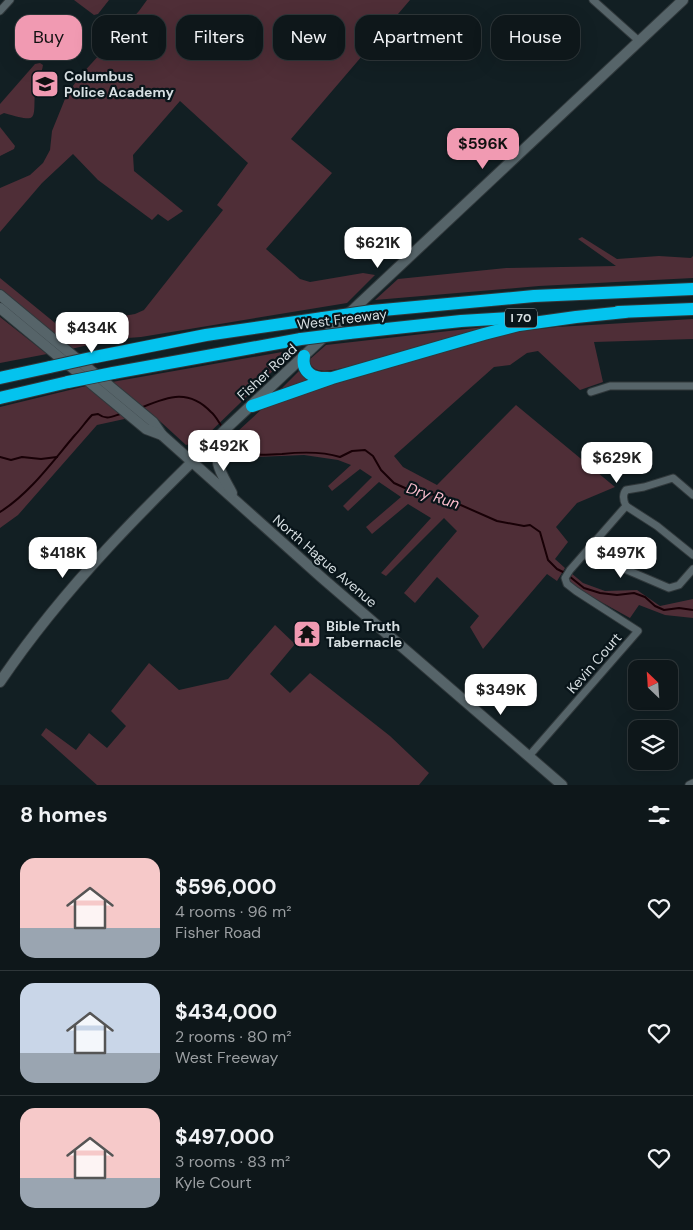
<!DOCTYPE html>
<meta charset="utf-8">
<style>
body{margin:0;font-family:"DM Sans",sans-serif;background:#1c2427;color:#f1f3f6;height:100vh;display:flex;flex-direction:column;font-size:19px;white-space:nowrap}
*{box-sizing:border-box;margin:0}
p{font-size:16px;color:#9b9fa2}
.icon{flex:none;width:28px;height:28px;fill:none;stroke:currentColor;stroke-width:2;stroke-linecap:round;stroke-linejoin:round}
.map{position:relative;height:785px;overflow:hidden}
.sheet{display:flex;flex-direction:column;background:#0e171a;flex:1}
.sheet>*{flex:none}
.guide{position:absolute;left:15px;top:15px;width:664px;height:45px;display:flex;gap:10px}
.needle{width:32px;rotate:335deg}
.fabs{position:absolute;left:628px;top:660px;display:grid;gap:10px}
.fabs a{display:grid;place-items:center;width:50px;height:50px;border-radius:10px;background:#0e171a;box-shadow:0 5px 20px #0002,0 0 0 1px #2e3639;font-size:25px}
.price{position:absolute;translate:-50% -42px;padding:0 11px;border-radius:10px;background:#fff;color:#222;font-size:16px;line-height:32px;filter:drop-shadow(0 1px 2px #0008)}
.price::after{content:'';position:absolute;left:50%;top:30px;width:15px;height:11px;margin-left:-8px;background:inherit;clip-path:polygon(0 0,100% 0,50% 100%)}
.price.selected{background:#f19ab2;color:#111}
ul{padding:0;list-style:none}
li{display:flex;align-items:center;gap:15px;height:125px;padding:0 20px}
li+li{border-top:1px solid #2e3639}
li span{display:grid;place-items:center;flex:none;width:140px;height:100px;border-radius:15px;color:#555}
li>.icon{margin-inline-start:auto}
span .icon{width:60px;height:60px;fill:#fffc;stroke-width:1}
li b{font-size:21px}
h2{display:flex;justify-content:space-between;align-items:center;height:60px;padding:0 20px;font-size:21px}
.pill{padding:0 18px;border-radius:15px;background:#0e171a;box-shadow:0 5px 20px #0002,0 0 0 1px #2e3639;font-size:18px;line-height:45px}
.pill.selected{background:#f19ab2;color:#111}
.map>svg:first-child{display:block}
</style>
<div class="map">
<svg width="693" height="785" viewBox="0 0 693 785">
<rect width="100%" height="100%" fill="#121f23"/>
<g fill="#4f2e37">
<path d="M74,0H109L98,14L94,15Z"/>
<path d="M147,0H410L291,139L332,173L266,249L300,279L310,282L363,273L375,275L347,303L141,337L114,339L71,349L0,289V278L60,327L135,314L144,310L223,210L217,205L248,163L180,101L133,155L134,171L183,211L168,221L158,214L152,220L98,180L73,154L42,183L0,232V188L30,175L43,163L50,150L52,131L67,94L81,75L139,11Z"/>
<path d="M40,63L43,65C42,74 36,79 35,88C33,121 40,123 4,113L0,115V104L35,64Z"/>
<path d="M0,127L15,146L14,149L0,156Z"/>
<path d="M582,237L617,259L659,256L691,258L693,256V278L539,286L375,300L398,279L506,268L616,266L578,239Z"/>
<path d="M0,317L47,354L0,363Z"/>
<path d="M693,319V339L594,342L603,382L580,390L538,351L527,353L510,365L494,367L394,456L403,467L437,485L516,405L615,487L577,503L556,527L568,542L555,559L565,568L557,581L547,574L483,649L470,627L479,616L437,577L415,603L404,593L457,531L444,518L386,576L381,573L431,518L408,504L372,534L366,527L401,497L379,482L348,511L343,506L372,477L360,469L332,491L328,486L351,465L338,460L304,455L256,457L225,443L264,407L285,398L369,374L486,337L514,332L557,327Z"/>
<path d="M493,326L348,367C335,369 313,377 309,360L326,345Z"/>
<path d="M299,349L281,363L201,441L186,445L151,413L112,382Z"/>
<path d="M301,369L314,381L283,391L281,389Z"/>
<path d="M86,386L129,418L97,425L18,515L0,528V407Z"/>
<path d="M571,573L583,583L605,591L637,590L660,606L693,599V618L665,615L639,605L630,618L576,588L566,579Z"/>
<path d="M275,625L295,644L270,674L290,693L310,673L390,736L429,773L419,785H97L41,735L46,728L76,750L89,733L107,748L126,726L111,711L149,663L179,690L228,679Z"/>
</g>
<g fill="none" stroke-linecap="round" stroke-linejoin="round">
<g stroke="#180006" stroke-width="2">
<path d="M143,407C169,396 189,389 211,412C216,416 219,423 223,428"/>
<path d="M227,434C233,441 238,449 247,452C258,457 269,454 282,454C301,452 321,451 340,457L352,451L365,450L373,456L381,470L394,483L416,493L438,495L497,521L524,526L530,525L540,532L548,560L557,569L565,573"/>
<path d="M0,457L11,460L22,457L41,459L57,457"/>
<path d="M0,512C30,493 52,462 75,435C81,429 86,421 92,415L98,414C106,420 111,417 120,414"/>
<path d="M569,576L584,588L600,593L617,595L634,593L645,597L655,606L664,610L679,608L693,610"/>
</g>
<defs>
<g id="minor">
<path d="M593,0L639,41"/>
<path d="M0,11L10,0"/>
<path d="M591,392L610,386H693"/>
<path d="M626,506C623,500 622,495 626,490L644,487L673,478L693,495"/>
<path d="M626,506L657,526L693,555"/>
<path d="M593,543L606,557L620,567L669,588L679,585L693,569"/>
<path d="M529,756L638,631L576,591L567,584L565,578L570,570L626,506"/>
<path d="M689,785L693,783"/>
</g>
<g id="secondary">
<path d="M0,295L153,422L162,435L321,577L562,785"/>
<path d="M0,308L146,429L162,435"/>
<path d="M219,436C215,467 218,467 232,493"/>
<path d="M0,682C64,587 147,505 229,426L683,0"/>
</g>
<g id="motorway">
<path d="M372,311L534,296L693,289"/>
<path d="M618,312L693,309"/>
<path d="M349,333L461,321L528,317"/>
<path d="M304,356C301,373 314,379 328,378"/>
<path d="M95,357L206,335L323,318"/>
<path d="M113,373L301,339"/>
<path d="M0,378L50,367"/>
<path d="M0,398L68,382"/>
<path d="M252,406L332,378L484,334L519,325L576,317L625,312"/>
</g>
</defs>
<use href="#minor" stroke="#30383b" stroke-width="9"/>
<use href="#secondary" stroke="#30383b" stroke-width="12"/>
<use href="#motorway" stroke="#30383b" stroke-width="14"/>
<use href="#minor" stroke="#566469" stroke-width="7"/>
<use href="#secondary" stroke="#566469" stroke-width="10"/>
<use href="#motorway" stroke="#04c3ee" stroke-width="12"/>
<defs>
<g id="motorway-bridge">
<path d="M323,318L372,311"/>
<path d="M301,339L349,333"/>
<path d="M50,367L95,357"/>
<path d="M68,382L113,373"/>
</g>
</defs>
<use href="#motorway-bridge" stroke="#30383b" stroke-width="14" stroke-linecap="butt"/>
<use href="#motorway-bridge" stroke="#04c3ee" stroke-width="12"/>
</g>
<defs>
<symbol id="school-square" viewBox="-11 -11 22 22"><rect x="-9" y="-9" width="18" height="18" rx="4" fill="#f19ab2" stroke="#09151a"/><path d="M0-5L7-2L0 1L-7-2ZM-4 1L0 2.5L4 1V4Q0 6-4 4Z" fill="#111"/></symbol>
<symbol id="temple-square" viewBox="-11 -11 22 22"><rect x="-9" y="-9" width="18" height="18" rx="4" fill="#f19ab2" stroke="#09151a"/><path d="M0-6L5-2H3V0L6.5 2.5H4V6H1.5V3h-3V6H-4V2.5H-6.5L-3 0V-2H-5Z" fill="#111"/></symbol>
</defs>
<g fill-rule="evenodd">
<use href="#school-square" x="29" y="68" width="32" height="32"/>
<use href="#temple-square" x="291" y="618" width="32" height="32"/>
</g>
<g text-anchor="middle" dominant-baseline="central" stroke-width="4.5" stroke-linejoin="round" paint-order="stroke">
<rect fill="#09151a" stroke="#99a2a6" stroke-width="1" x="505" y="308.5" width="32" height="19" rx="4"/>
<g font-size="12" font-weight="bold" fill="#d7dfe2">
<text x="521" y="318">I 70</text>
</g>
<g font-size="14" font-weight="bold" fill="#d7dfe2" stroke="#09151a" text-anchor="start">
<text x="64" y="76">Columbus<tspan x="64" dy="16">Police Academy</tspan></text>
<text x="326" y="626">Bible Truth<tspan x="326" dy="16">Tabernacle</tspan></text>
</g>
<g font-size="14" fill="#d7dfe2" stroke="#09151a">
<text transform="translate(342 319) rotate(-7)">West Freeway</text>
<text transform="translate(267 372) rotate(-43)">Fisher Road</text>
<text transform="translate(325 561) rotate(41)">North Hague Avenue</text>
<text transform="translate(594 663) rotate(-49)">Kevin Court</text>
</g>
<g font-size="15" font-style="italic" fill="#fdbfcf" stroke="#09151a">
<text transform="translate(433 496) rotate(18)">Dry Run</text>
</g>
</g>
</svg>
<div class="fabs">
<a><svg class="needle" viewBox="-14 -14 28 28"><path d="M0-13l5 13h-10z" fill="#e53935"/><path d="M0 13l5-13h-10z" fill="#9b9fa2"/></svg></a>
<a><svg class="icon" aria-label="layers" viewBox="0 0 24 24"><path d="M12 4l9 5-9 5-9-5zM3 14l9 5 9-5"/></svg></a>
</div>
<b class="price selected" style="left:483px;top:170px">$596K</b>
<b class="price" style="left:378px;top:269px">$621K</b>
<b class="price" style="left:92px;top:354px">$434K</b>
<b class="price" style="left:224px;top:472px">$492K</b>
<b class="price" style="left:617px;top:484px">$629K</b>
<b class="price" style="left:63px;top:579px">$418K</b>
<b class="price" style="left:621px;top:579px">$497K</b>
<b class="price" style="left:501px;top:716px">$349K</b>
<div class="guide">
<a class="pill selected">Buy</a>
<a class="pill">Rent</a>
<a class="pill">Filters</a>
<a class="pill">New</a>
<a class="pill">Apartment</a>
<a class="pill">House</a>
</div>
</div>
<section class="sheet">
<h2>8 homes<svg class="icon" aria-label="filters" viewBox="0 0 24 24"><path d="M4 7h16M4 17h16"/><circle cx="9" cy="7" r="2"/><circle cx="15" cy="17" r="2"/></svg></h2>
<ul>
<li><span style="background:linear-gradient(#f6c9c9 70%,#9aa5b1 0)"><svg class="icon" aria-label="home" viewBox="0 0 24 24"><path d="M3 11l9-7 9 7M6 9v11h12V9"/></svg></span><div><b>$596,000</b><p>4 rooms · 96 m²</p><p>Fisher Road</p></div><svg class="icon" aria-label="heart" viewBox="0 0 24 24"><path d="M12 20l-8-8c-3-5 5-10 8-4 3-6 11-1 8 4z"/></svg></li>
<li><span style="background:linear-gradient(#c9d6e8 70%,#9aa5b1 0)"><svg class="icon" aria-label="home" viewBox="0 0 24 24"><path d="M3 11l9-7 9 7M6 9v11h12V9"/></svg></span><div><b>$434,000</b><p>2 rooms · 80 m²</p><p>West Freeway</p></div><svg class="icon" aria-label="heart" viewBox="0 0 24 24"><path d="M12 20l-8-8c-3-5 5-10 8-4 3-6 11-1 8 4z"/></svg></li>
<li><span style="background:linear-gradient(#f6c9c9 70%,#9aa5b1 0)"><svg class="icon" aria-label="home" viewBox="0 0 24 24"><path d="M3 11l9-7 9 7M6 9v11h12V9"/></svg></span><div><b>$497,000</b><p>3 rooms · 83 m²</p><p>Kyle Court</p></div><svg class="icon" aria-label="heart" viewBox="0 0 24 24"><path d="M12 20l-8-8c-3-5 5-10 8-4 3-6 11-1 8 4z"/></svg></li>
</ul>
</section>
